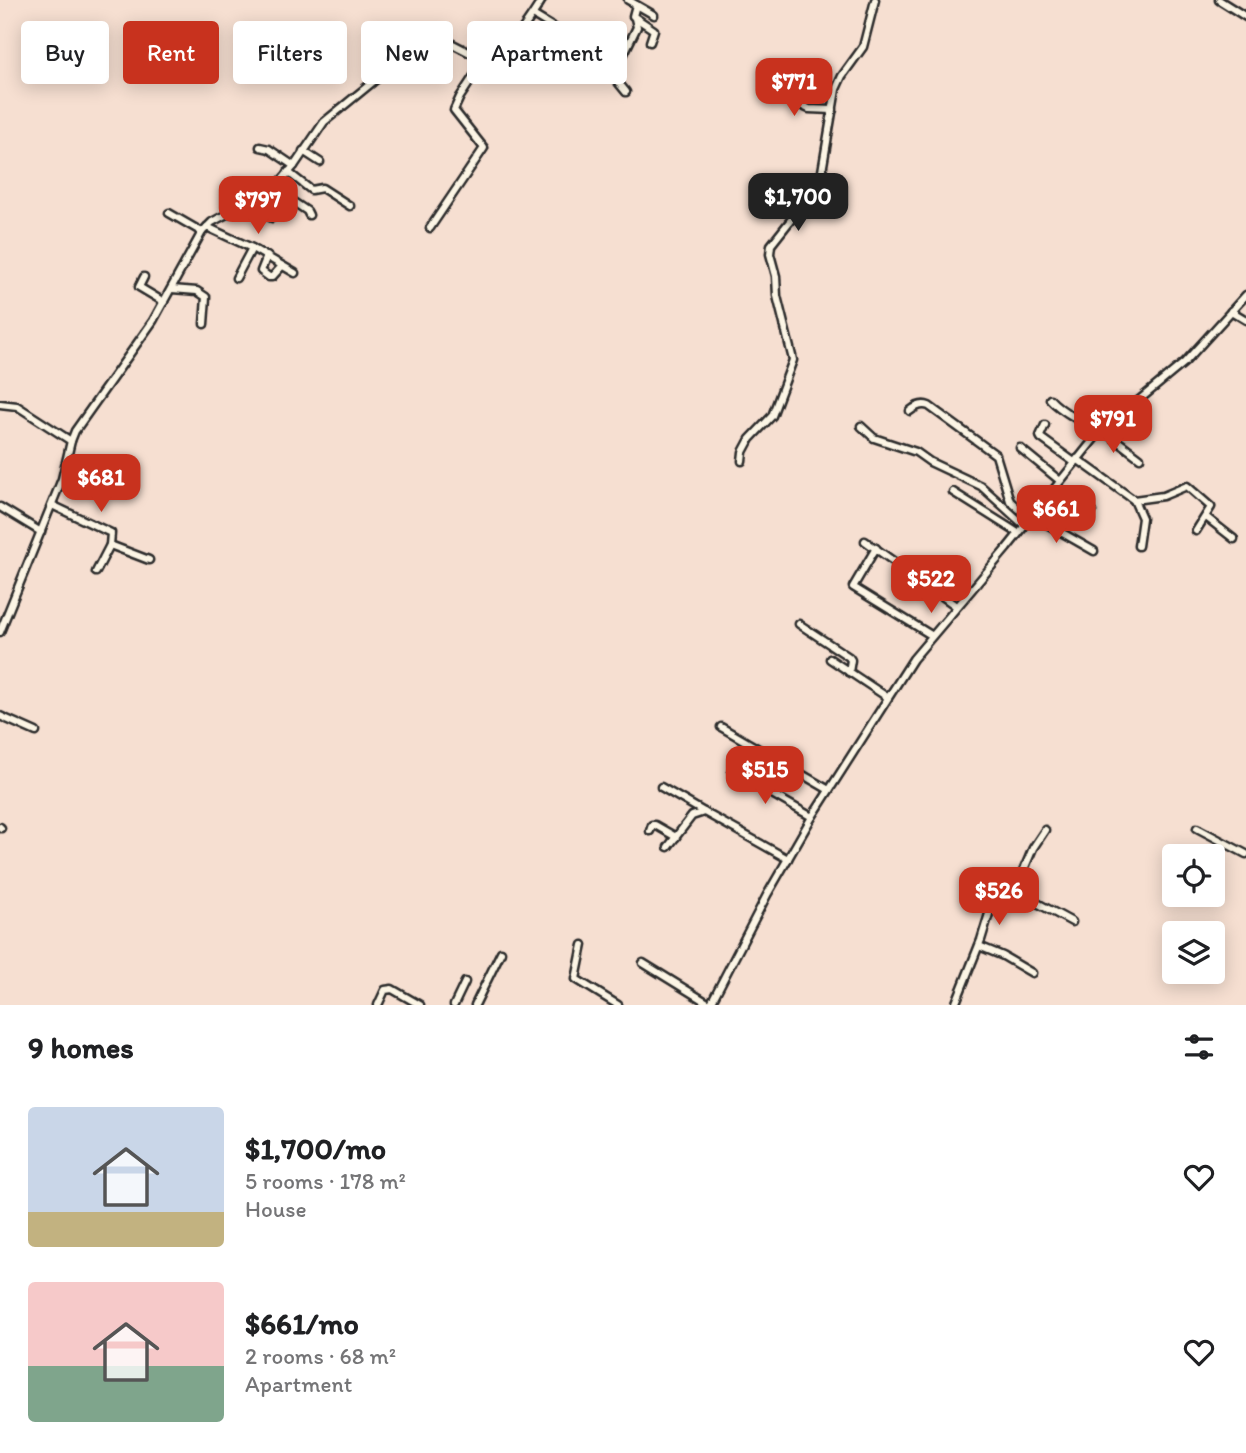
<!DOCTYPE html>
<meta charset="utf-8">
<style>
body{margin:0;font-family:Itim,sans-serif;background:#f2f2f2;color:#202124;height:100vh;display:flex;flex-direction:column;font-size:26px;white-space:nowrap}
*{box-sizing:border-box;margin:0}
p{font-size:23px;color:#757577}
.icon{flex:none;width:38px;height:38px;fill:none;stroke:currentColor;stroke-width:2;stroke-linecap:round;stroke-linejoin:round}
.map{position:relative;height:1005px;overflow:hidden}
.details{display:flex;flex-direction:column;background:#fff;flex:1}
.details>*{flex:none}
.hud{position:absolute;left:21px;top:21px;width:700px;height:63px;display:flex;gap:14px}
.controls{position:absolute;left:1162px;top:844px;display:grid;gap:14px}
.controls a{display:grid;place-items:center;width:63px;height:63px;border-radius:7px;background:#fff;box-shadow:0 4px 18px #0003;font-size:35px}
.price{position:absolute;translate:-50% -60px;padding:0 16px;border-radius:14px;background:#c8321e;color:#fff;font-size:23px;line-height:46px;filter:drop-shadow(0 2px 4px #0008)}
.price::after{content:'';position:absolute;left:50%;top:42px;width:21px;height:16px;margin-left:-10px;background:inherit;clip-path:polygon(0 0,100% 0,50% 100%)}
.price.current{background:#222;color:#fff}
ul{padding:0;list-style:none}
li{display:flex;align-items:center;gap:21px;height:175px;padding:0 28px}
li span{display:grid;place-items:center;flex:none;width:196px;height:140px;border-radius:7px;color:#555}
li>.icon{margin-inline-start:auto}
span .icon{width:84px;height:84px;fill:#fffc;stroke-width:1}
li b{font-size:30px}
h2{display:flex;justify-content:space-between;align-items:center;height:84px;padding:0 28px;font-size:30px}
.chip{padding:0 24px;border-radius:7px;background:#fff;box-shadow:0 4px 18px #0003;font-size:24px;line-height:63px}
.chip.current{background:#c8321e;color:#fff}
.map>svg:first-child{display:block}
</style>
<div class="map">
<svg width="1246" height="1005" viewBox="0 0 1246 1005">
<rect width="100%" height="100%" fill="#f6dfd1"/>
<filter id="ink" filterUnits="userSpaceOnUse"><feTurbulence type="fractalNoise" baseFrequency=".0143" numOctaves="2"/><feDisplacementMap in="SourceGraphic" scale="14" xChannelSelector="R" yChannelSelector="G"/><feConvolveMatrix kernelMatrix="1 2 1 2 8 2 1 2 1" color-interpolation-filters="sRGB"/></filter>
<g filter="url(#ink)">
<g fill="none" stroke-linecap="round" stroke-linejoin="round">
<defs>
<g id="minor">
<path d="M628,0L654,15"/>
<path d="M1219,0L1246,17"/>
<path d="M636,5L633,16L654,30L650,42"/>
<path d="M533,15L571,38"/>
<path d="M766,89L809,109L833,110"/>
<path d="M626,92L613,76L637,27L635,18"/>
<path d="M260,147L269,149L294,166"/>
<path d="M303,151L320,162"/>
<path d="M288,172L311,190L322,188L350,206"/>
<path d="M274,189L307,211L309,215"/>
<path d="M248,204L272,218"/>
<path d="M169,213L202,232"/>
<path d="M207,227L252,248L295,273"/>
<path d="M430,228L484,148L454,110L460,97L485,59"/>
<path d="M267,256L261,271L269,277H272L282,266"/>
<path d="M144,277L139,287L164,302"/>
<path d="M236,278L252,248"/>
<path d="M172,289L197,291L206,297L204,324"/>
<path d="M1231,311L1246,320"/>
<path d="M1050,399C1063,414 1083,420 1098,434"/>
<path d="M0,404L17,406L71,441"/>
<path d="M910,411C916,406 922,403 929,406L996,455L1010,501L1029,518"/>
<path d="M1045,425L1040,436L1041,438L1074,462"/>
<path d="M861,426L874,438L916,452L930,462L981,486L1024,525"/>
<path d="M1103,430L1140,458"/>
<path d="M1020,448L1059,480"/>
<path d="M1077,459L1134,500L1163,496L1187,486L1211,507L1196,531"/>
<path d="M742,461L743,452L750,439L772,416L793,360L777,296L776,276L770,254L771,245L820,183L836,89L842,76L863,47L875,0"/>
<path d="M953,492L1018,533"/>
<path d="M1134,500L1142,518L1138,546"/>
<path d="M52,505L111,533L110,545"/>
<path d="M0,507L41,532"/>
<path d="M1031,515L1094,551"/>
<path d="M1206,517L1234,539"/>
<path d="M1054,528L1075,502L1092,512"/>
<path d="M865,541L956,606"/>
<path d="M876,548L853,587L931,635"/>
<path d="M96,572L110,545L149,560"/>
<path d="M799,624L849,657L851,660L849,672"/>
<path d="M0,632L62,479L71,441L75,431L153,321L202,232L212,222L274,189L294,166L324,122L423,41L439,37L478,57L489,58C513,47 528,22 542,0"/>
<path d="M830,659L887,697"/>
<path d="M0,716L36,732"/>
<path d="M721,727L829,790"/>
<path d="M732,771L812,817"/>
<path d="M661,787L704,812"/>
<path d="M0,827L1,828"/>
<path d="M1197,828L1246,854"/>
<path d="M650,831L652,825H655L676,837"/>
<path d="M668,847L692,816L704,812L788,859"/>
<path d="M1014,893L1033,848L1045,830"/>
<path d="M583,945L576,979L618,1005"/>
<path d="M979,946L1003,956L1032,973"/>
<path d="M643,963L711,1005"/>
<path d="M378,1005L385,990L392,989L420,1005"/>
<path d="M454,1005L465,982"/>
<path d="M475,1005L501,952"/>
<path d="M710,1005L767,895L812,817L913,659L1007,548L1098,434L1185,362L1246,295"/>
<path d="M955,1005L981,940L992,904L1001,890L1039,904L1072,922"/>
</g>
</defs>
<use href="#minor" stroke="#2b2b2b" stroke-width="11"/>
<use href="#minor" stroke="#fcf5e5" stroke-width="6"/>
</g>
</g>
</svg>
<div class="controls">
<a><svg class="icon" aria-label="locate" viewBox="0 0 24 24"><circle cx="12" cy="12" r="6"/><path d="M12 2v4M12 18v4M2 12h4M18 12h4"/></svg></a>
<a><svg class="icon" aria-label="layers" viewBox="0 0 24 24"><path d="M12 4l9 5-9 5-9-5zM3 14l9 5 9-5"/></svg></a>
</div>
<b class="price" style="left:794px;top:118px">$771</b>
<b class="price current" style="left:798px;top:233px">$1,700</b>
<b class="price" style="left:258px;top:236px">$797</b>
<b class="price" style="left:1113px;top:455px">$791</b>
<b class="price" style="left:101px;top:514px">$681</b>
<b class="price" style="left:1056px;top:545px">$661</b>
<b class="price" style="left:931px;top:615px">$522</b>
<b class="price" style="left:765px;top:806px">$515</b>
<b class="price" style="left:999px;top:927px">$526</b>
<div class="hud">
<a class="chip">Buy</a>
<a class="chip current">Rent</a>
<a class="chip">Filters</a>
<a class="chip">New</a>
<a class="chip">Apartment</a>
</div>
</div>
<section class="details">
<h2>9 homes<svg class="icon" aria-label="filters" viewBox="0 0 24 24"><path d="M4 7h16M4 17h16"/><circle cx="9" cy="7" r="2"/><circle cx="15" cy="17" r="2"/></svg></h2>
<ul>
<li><span style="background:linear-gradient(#c9d6e8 75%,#c2b280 0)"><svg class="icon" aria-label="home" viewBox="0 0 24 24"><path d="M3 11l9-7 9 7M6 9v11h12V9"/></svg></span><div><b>$1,700/mo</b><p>5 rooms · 178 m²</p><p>House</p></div><svg class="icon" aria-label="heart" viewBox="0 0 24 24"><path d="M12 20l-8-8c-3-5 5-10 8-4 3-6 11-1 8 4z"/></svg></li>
<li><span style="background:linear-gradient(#f6c9c9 60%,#7fa58c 0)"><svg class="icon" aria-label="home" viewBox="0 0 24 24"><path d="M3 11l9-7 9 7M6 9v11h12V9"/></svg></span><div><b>$661/mo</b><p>2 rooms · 68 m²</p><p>Apartment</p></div><svg class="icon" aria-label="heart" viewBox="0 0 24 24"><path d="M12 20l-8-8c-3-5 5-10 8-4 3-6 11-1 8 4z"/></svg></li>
</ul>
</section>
